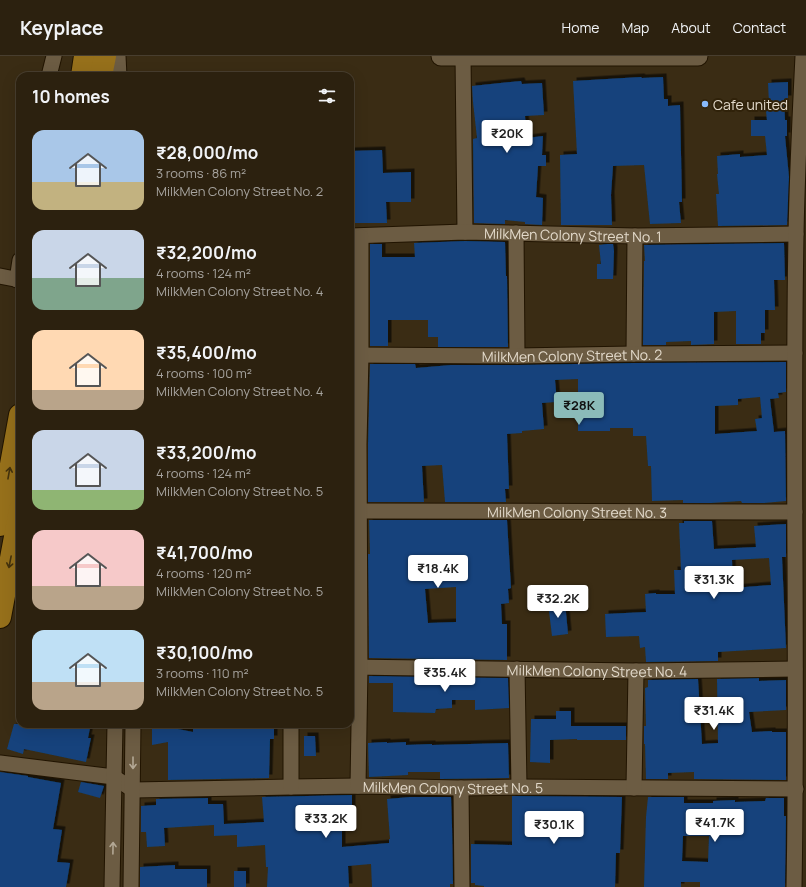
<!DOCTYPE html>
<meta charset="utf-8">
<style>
body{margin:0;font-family:Manrope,sans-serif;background:#382e1d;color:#f1f3f6;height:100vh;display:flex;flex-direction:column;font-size:15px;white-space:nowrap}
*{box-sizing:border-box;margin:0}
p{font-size:13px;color:#a6a39e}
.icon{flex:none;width:22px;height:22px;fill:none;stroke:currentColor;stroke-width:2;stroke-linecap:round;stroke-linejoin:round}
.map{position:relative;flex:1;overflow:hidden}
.details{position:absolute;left:16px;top:16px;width:338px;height:656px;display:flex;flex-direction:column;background:#2c210f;border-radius:12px;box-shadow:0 4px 16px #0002,0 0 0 1px #483e2f}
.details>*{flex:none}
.price{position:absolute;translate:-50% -34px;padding:0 9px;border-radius:4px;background:#fff;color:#222;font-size:13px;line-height:26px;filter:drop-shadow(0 1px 2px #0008)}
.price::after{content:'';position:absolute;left:50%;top:24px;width:12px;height:9px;margin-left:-6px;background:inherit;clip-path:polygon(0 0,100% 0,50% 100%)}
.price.selected{background:#8bbbb9;color:#111}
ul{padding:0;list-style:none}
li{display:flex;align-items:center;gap:12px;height:100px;padding:0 16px}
li span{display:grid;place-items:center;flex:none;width:112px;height:80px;border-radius:12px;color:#555}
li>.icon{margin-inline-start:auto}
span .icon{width:48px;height:48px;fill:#fffc;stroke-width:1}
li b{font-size:17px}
h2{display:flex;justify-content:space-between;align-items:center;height:48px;padding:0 16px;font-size:17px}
header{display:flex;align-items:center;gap:24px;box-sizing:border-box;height:56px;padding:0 20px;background:#2c210f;border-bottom:1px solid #483e2f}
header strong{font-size:19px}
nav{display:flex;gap:22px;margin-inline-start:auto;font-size:14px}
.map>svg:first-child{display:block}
</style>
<header>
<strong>Keyplace</strong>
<nav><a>Home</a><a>Map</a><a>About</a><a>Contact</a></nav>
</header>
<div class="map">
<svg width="806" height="831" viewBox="0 0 806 831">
<defs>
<filter id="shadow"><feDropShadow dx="3.5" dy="-3.5" stdDeviation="0" flood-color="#0009"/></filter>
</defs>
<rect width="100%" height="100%" fill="#3a2c14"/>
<g fill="#13437c" fill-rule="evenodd" filter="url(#shadow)">
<path d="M641,21L642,22L663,21L664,43H668V50L680,49L682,146H679L681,167L650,168L644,109L613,110L611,139L612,169H561L560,99L577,98L573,25Z"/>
<path d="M521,25L522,28L542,27L544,59L525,60L527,82L543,80L542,99H546V110H538L536,141L543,142L542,169L525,168V166L505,164V168L474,167L473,83L477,82L473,46L472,30Z"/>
<path d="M788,26V43H784L785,64H787V80H785L789,121L787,169L718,170L716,138H719L717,118H718L717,100L740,98V101L767,99L765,80H751V64H767L765,47H769L768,27Z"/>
<path d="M382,94L383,117L411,116V146H386L387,167H350V95Z"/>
<path d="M465,185L505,186L506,220H507L508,291H438V281H428V264H388V290H370V188H382V201H415L414,187Z"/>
<path d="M784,187L785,224H774L775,254H765V277H761V288H736V255L714,256V288L691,289V285L666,286V289H643L644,205H645L644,189Z"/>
<path d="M607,188H613L614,195L613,223H597V208H601L599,189Z"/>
<path d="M786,306V336L778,337L779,342L770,343L774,376L785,375L786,445L764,447H742L741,445L711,447H683V444L652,445L651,410H648L646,380H633V372H610V375H578V323L555,324L557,346L542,347L544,373L522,375V377L507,378L509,433H505L506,446H445L442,409L422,410L424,446H368V388L370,308H415L416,312L451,309H517L634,307ZM760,341L762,362L755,363L757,375L715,378V350L738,349V343Z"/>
<path d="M369,464H507L511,532L508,533L509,547L501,548L502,568H507V604L369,602L368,498H370ZM456,531V566L428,567L425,533Z"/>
<path d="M684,465H712L714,493L756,491L754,470L786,468V501H782L786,592L718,596V605L646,606L645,591L640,592L639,580L606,581L605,558L646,556L645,538L656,537V538H675L674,514H681L679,467H684ZM769,502L771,529L733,532L732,504Z"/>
<path d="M565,546L568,578L552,580L548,547Z"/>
<path d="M369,620L508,622L509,652L475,654V644H452V652L436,653L435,657L393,656V627H369Z"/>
<path d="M759,622V625L786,624V654L749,656L752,676L772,675V676H786V724L694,723V716L668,717V723H646L645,688H644V670H646L645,632L648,631V624L698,623L702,688L718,687L717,623Z"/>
<path d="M556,655H571V670H626V684H577V683L550,684V707L530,706L531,663H556Z"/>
<path d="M14,668H83V670L90,672L88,682H91L86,706L24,693L23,698L7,693Z"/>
<path d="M152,668H169L168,671L193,676V668L274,669V683H270L269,722L168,724V686L152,689Z"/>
<path d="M304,680H315L316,700H304Z"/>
<path d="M387,686V687L406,686V689L432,688V689L508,687L509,722L440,723V716H408V719L369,721L368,687Z"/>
<path d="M0,716L28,720V721L61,727L53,773L62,774L57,806L70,807L66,831H0Z"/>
<path d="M81,726L104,730L100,742L78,736Z"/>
<path d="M352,739V757H342V791L389,787V783H390L387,743L410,741H451L452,770L453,828H450V831H372L371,808L348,810L349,831H267L268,811H266L265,789L237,791V779L214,780V769L164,772L165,790L147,791L146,776H141V750L156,749V743L208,742V748H223L224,768L264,766L262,741Z"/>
<path d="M512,740L622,741L620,797H616L615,831H484V830L475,829V827H471V788L512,789Z"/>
<path d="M648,741H684V747H713V745L735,744V746L765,745L766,742H784V760H786L785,831H700V826H681V831H644L646,761ZM683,780H709L708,806L682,805Z"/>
<path d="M175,809V813H207V831H140V811Z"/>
<rect x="234" y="815" width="12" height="16"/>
</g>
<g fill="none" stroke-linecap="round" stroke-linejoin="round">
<defs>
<g id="minor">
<path d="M118,0L119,20"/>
<path d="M463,0L465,176"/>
<path d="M49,20L54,0"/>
<path d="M516,177L517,300"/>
<path id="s1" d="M350,180L465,176L635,180L796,178"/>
<path d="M0,220L20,224"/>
<path d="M17,224L20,204"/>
<path d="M634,298L635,180"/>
<path id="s2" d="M350,299L517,300L634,298L795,297"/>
<path id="s3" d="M360,455L795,456"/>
<path id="s4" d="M351,611L636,615L795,613"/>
<path d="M517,613L519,731"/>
<path id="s5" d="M0,707L114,721L133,734L291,731L358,730L461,732L519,731L796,733"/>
<path d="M358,730L360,611L359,388L361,299V181"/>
<path d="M291,731V668"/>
<path d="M461,732L462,831"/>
<path d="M634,732L636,615"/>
<path d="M112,831L114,721L115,668"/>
<path d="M131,831L133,668"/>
<path d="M794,831C798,614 792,397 796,179C797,120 800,60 803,0"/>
</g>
<path id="tertiary" d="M441,0H698"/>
<g id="primary">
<path d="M82,20L85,0"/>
<path d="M101,20L105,0"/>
<path d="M0,469L20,359"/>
<path d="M0,561L20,454"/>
</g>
</defs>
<use href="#minor" stroke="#211400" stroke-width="17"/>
<use href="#tertiary" stroke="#211400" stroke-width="21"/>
<use href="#primary" stroke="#211400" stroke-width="24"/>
<use href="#minor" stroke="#6c5c43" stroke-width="15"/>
<use href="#tertiary" stroke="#6c5c43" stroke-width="19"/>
<use href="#primary" stroke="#96701b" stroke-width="22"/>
</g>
<defs><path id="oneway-shaft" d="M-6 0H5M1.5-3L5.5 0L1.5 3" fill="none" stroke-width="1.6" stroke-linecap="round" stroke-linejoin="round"/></defs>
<g stroke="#44320d">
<use href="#oneway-shaft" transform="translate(9 417) rotate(-80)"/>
<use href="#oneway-shaft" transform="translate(10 506) rotate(101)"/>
</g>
<g stroke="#b3a895">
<use href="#oneway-shaft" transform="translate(133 707) rotate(90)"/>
<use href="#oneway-shaft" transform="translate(113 792) rotate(-89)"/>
</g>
<circle fill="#88bafc" stroke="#30220a" stroke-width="1.5" cx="705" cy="48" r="4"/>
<g text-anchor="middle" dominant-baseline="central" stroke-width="4" stroke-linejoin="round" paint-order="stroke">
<g font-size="14" fill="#e3dacb" stroke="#30220a" text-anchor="start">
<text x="713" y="48">Cafe united</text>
</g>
<g font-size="14" fill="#e3dacb" stroke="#30220a">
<text stroke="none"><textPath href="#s1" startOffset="223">MilkMen Colony Street No. 1</textPath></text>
<text stroke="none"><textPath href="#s2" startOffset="222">MilkMen Colony Street No. 2</textPath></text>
<text stroke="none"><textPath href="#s3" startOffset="217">MilkMen Colony Street No. 3</textPath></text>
<text stroke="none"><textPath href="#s4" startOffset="246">MilkMen Colony Street No. 4</textPath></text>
<text stroke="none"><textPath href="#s5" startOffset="458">MilkMen Colony Street No. 5</textPath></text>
</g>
</g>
</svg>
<b class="price" style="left:507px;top:98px">₹20K</b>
<b class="price selected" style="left:579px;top:370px">₹28K</b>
<b class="price" style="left:438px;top:533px">₹18.4K</b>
<b class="price" style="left:714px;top:544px">₹31.3K</b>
<b class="price" style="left:558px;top:563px">₹32.2K</b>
<b class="price" style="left:445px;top:637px">₹35.4K</b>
<b class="price" style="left:714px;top:675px">₹31.4K</b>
<b class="price" style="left:326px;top:783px">₹33.2K</b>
<b class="price" style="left:715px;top:787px">₹41.7K</b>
<b class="price" style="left:554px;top:789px">₹30.1K</b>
<section class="details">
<h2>10 homes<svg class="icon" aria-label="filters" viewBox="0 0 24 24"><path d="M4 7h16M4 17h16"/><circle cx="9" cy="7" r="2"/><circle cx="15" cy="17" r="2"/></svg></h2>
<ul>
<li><span style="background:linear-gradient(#a9c7e8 65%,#c2b280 0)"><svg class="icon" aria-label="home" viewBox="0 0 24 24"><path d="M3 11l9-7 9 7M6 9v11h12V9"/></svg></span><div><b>₹28,000/mo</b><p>3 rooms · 86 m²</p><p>MilkMen Colony Street No. 2</p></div></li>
<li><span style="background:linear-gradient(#c9d6e8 60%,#7fa58c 0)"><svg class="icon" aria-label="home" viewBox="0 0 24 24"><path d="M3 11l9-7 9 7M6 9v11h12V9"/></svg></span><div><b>₹32,200/mo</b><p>4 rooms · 124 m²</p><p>MilkMen Colony Street No. 4</p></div></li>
<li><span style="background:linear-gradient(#ffd9b3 75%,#b9a48a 0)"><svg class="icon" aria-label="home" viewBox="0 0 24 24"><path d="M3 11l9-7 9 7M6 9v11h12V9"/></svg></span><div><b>₹35,400/mo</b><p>4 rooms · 100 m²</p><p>MilkMen Colony Street No. 4</p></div></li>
<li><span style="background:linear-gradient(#c9d6e8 75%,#8fb573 0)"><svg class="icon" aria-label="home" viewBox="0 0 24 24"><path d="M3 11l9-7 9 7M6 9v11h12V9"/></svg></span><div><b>₹33,200/mo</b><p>4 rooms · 124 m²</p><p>MilkMen Colony Street No. 5</p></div></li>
<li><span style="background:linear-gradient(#f6c9c9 70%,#b9a48a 0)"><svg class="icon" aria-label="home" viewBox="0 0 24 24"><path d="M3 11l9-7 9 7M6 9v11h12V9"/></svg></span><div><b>₹41,700/mo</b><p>4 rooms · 120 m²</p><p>MilkMen Colony Street No. 5</p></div></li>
<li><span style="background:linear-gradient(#bfe0f5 65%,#b9a48a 0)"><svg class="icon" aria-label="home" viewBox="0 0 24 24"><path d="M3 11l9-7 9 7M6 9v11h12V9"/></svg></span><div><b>₹30,100/mo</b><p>3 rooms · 110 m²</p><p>MilkMen Colony Street No. 5</p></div></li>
</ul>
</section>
</div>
